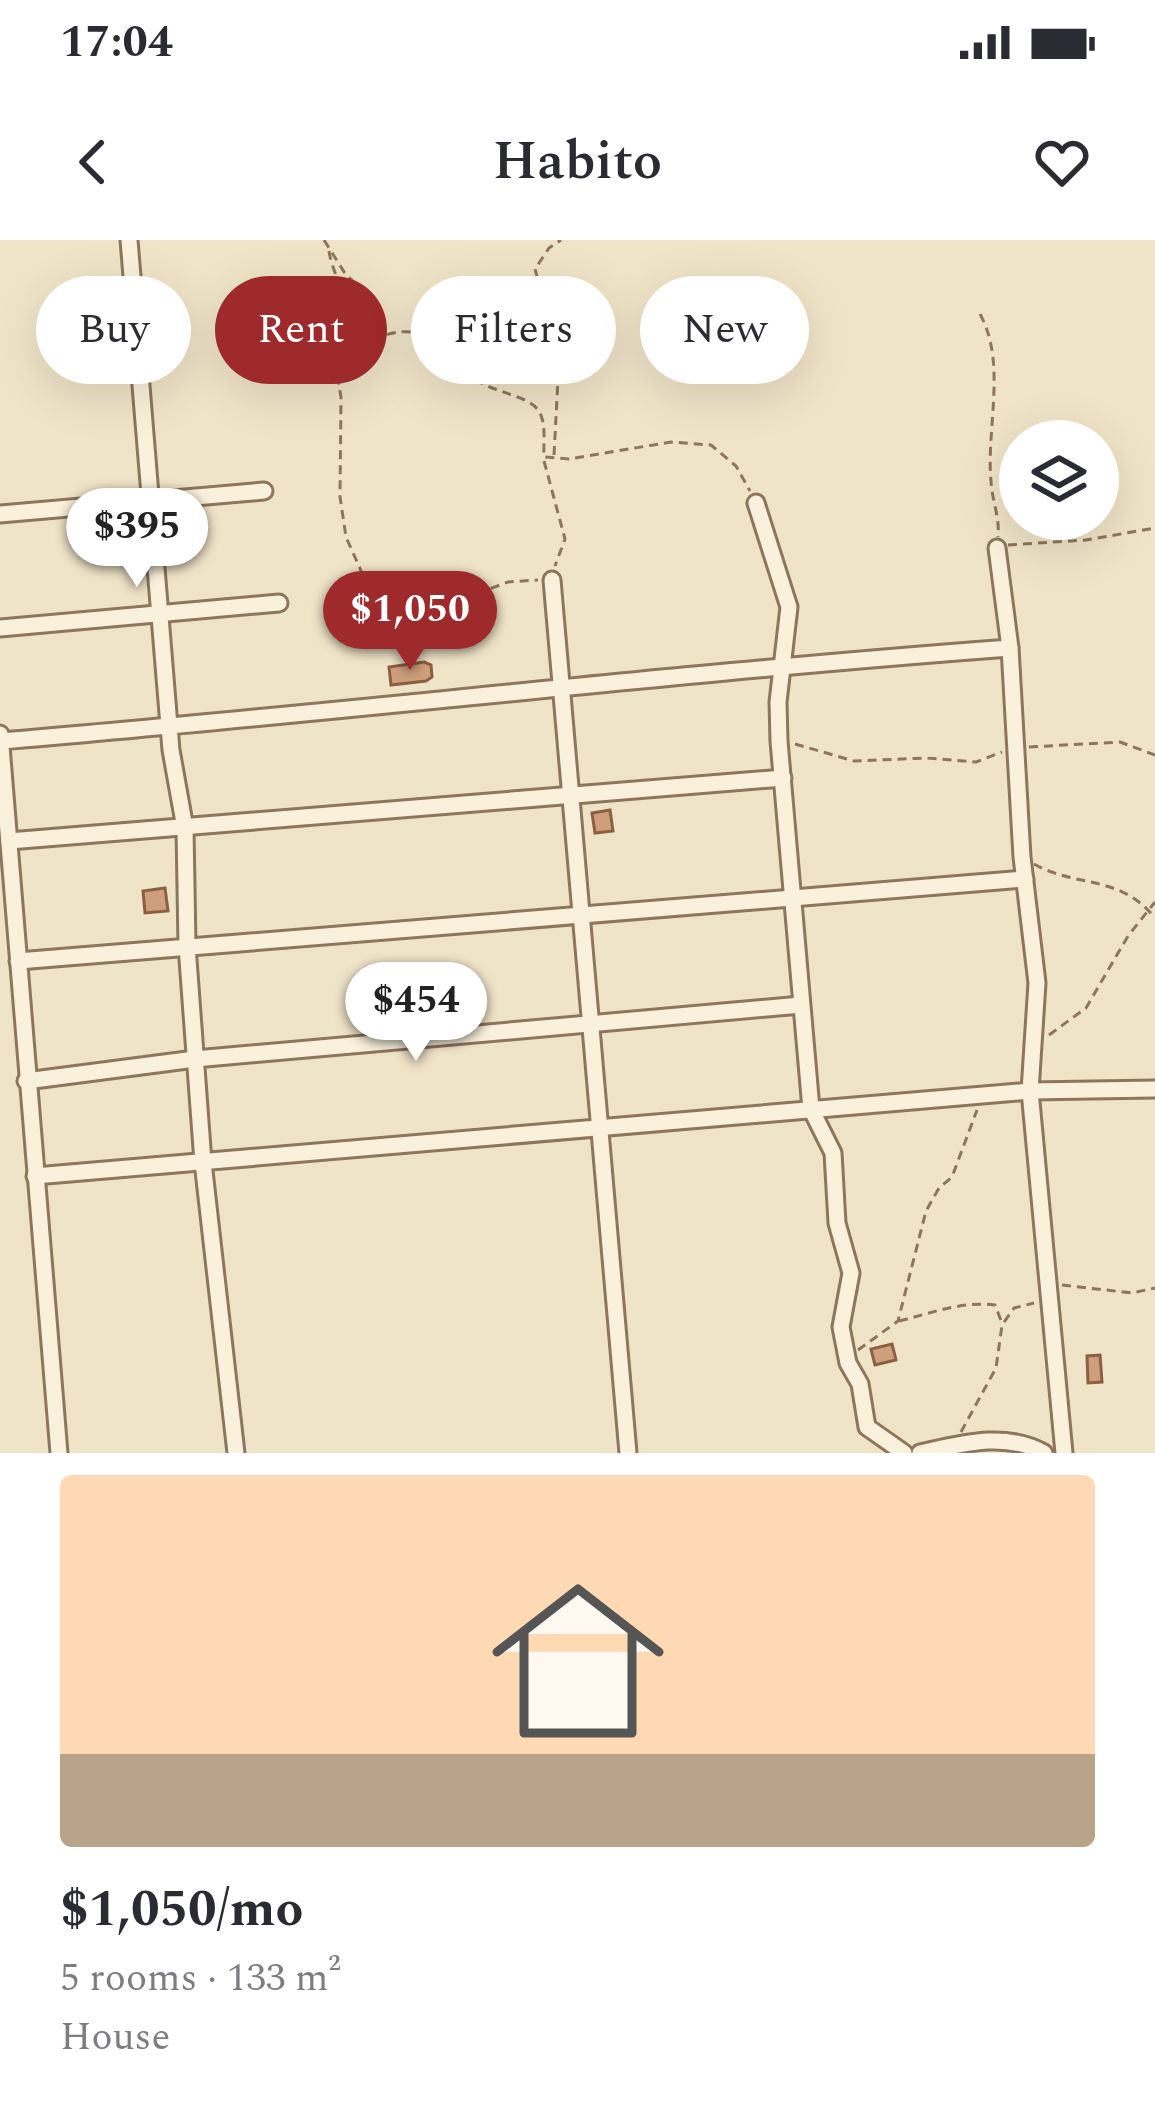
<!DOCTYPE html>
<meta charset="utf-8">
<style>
body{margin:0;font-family:Spectral,serif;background:#f7f7f7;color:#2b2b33;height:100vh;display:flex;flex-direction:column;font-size:45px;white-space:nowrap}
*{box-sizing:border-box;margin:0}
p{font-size:39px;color:#7c7c81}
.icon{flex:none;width:66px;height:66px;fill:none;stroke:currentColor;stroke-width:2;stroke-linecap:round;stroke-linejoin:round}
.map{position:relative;height:1213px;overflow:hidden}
.drawer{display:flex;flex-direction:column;background:#fff;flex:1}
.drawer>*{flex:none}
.banner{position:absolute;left:36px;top:36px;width:1083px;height:108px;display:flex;gap:24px}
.controls{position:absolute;left:999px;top:180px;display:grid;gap:24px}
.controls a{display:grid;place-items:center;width:120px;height:120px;border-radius:50%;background:#fff;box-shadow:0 12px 48px #0002;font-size:60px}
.price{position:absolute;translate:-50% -102px;padding:0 27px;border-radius:42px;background:#fff;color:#222;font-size:39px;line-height:78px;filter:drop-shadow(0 3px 6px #0008)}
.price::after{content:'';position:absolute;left:50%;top:72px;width:36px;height:27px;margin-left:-18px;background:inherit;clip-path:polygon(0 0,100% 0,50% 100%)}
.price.selected{background:#9e2a2b;color:#fff}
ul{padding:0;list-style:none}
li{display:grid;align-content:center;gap:24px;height:636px;padding:0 60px}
li span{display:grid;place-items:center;height:372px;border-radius:12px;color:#555}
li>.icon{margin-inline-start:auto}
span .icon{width:216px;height:216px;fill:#fffc;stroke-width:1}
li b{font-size:51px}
.chip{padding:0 42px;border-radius:54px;background:#fff;box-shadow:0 12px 48px #0002;font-size:42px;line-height:108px}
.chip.selected{background:#9e2a2b;color:#fff}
.status{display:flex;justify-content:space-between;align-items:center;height:84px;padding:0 60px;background:#fff;direction:ltr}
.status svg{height:33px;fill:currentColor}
header{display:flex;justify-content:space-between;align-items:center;height:156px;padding:0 60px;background:#fff;font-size:54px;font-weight:600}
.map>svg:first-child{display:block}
</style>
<div class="status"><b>17:04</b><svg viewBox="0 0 49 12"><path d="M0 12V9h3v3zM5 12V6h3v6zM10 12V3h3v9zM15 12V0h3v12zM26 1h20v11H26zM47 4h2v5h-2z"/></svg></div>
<header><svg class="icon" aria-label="back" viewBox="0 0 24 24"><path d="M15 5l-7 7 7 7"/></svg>Habito<svg class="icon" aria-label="heart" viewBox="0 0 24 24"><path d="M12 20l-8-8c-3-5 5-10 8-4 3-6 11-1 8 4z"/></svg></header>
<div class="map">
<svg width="1155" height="1213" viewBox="0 0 1155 1213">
<rect width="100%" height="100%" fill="#f0e4c8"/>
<g fill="#cf9f7d" stroke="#8d5f41" stroke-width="3">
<path d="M424,422L431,425L432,437L426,441L391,445L389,427Z"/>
<path d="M610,570L613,591L595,593L592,573Z"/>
<path d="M165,648L168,671L145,673L143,651Z"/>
<path d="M892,1104L896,1120L875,1125L871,1109Z"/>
<path d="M1100,1115L1102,1142L1088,1143L1087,1116Z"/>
</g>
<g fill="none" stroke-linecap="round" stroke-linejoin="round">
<defs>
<g id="minor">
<path d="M129,0L171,510L185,588L187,706L203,922L236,1213"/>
<path d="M756,263L789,367L778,462L779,501L811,869L833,913L837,983L851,1033L841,1087L848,1123L860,1144L867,1187L904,1213"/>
<path d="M0,274L264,251"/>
<path d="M997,308L1010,408L1022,617L1037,743L1030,851L1064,1213"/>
<path d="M552,340L628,1213"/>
<path d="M0,388L279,363"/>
<path d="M0,494L59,1213"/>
<path d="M1,501C337,473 673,433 1010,408"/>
<path d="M9,601L783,538"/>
<path d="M18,721L1025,639"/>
<path d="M26,841L195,819L801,765"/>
<path d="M35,936L1030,851L1155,849"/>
<path d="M920,1213C961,1204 1005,1191 1044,1213"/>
</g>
</defs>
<use href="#minor" stroke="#8d765c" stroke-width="21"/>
<g stroke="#8d765c" stroke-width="3" stroke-dasharray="9 6" stroke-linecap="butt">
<path d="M324,0L346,35L362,49L380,96C394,93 404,89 418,94C440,101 458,128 478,141C497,153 528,156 538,170C547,182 543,203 544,217L569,219L671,202L711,205L736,226L750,251"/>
<path d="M329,11C333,40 362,80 355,109C352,117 342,127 337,134L341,157L340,257L346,297L362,333L382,341L402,364L412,366L471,356L508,342L538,340"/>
<path d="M980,74C1007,123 986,189 991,241C992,261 1000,277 998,297"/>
<path d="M554,215L559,120L535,29L549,8L561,0"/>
<path d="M544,221L565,299L555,326"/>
<path d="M1008,305L1086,300L1155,288"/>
<path d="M795,504L854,521L926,518L976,522L1002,512"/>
<path d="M1029,507L1120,502L1155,515"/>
<path d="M1034,624C1076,648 1120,634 1155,678"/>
<path d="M1049,795L1086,768L1128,696L1155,662"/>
<path d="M1062,1045L1132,1053L1155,1048"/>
<path d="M899,1081C932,1073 961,1061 995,1065L1002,1083"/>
<path d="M858,1110L898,1081L926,971L939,948L952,937L977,870"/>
<path d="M961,1192L996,1128L1002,1085L1014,1068L1034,1063"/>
</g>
<use href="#minor" stroke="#faf1dc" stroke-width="15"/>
</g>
</svg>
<div class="controls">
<a><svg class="icon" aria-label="layers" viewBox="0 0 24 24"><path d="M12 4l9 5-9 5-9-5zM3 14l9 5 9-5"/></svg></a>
</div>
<b class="price" style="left:137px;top:350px">$395</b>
<b class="price selected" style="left:410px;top:433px">$1,050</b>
<b class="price" style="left:416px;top:824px">$454</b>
<div class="banner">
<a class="chip">Buy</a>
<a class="chip selected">Rent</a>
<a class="chip">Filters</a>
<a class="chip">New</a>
</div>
</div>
<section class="drawer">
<ul>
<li><span style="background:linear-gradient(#ffd9b3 75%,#b9a48a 0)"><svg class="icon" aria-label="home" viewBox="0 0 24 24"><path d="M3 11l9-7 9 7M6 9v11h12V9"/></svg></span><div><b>$1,050/mo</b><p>5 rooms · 133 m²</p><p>House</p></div></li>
</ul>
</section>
